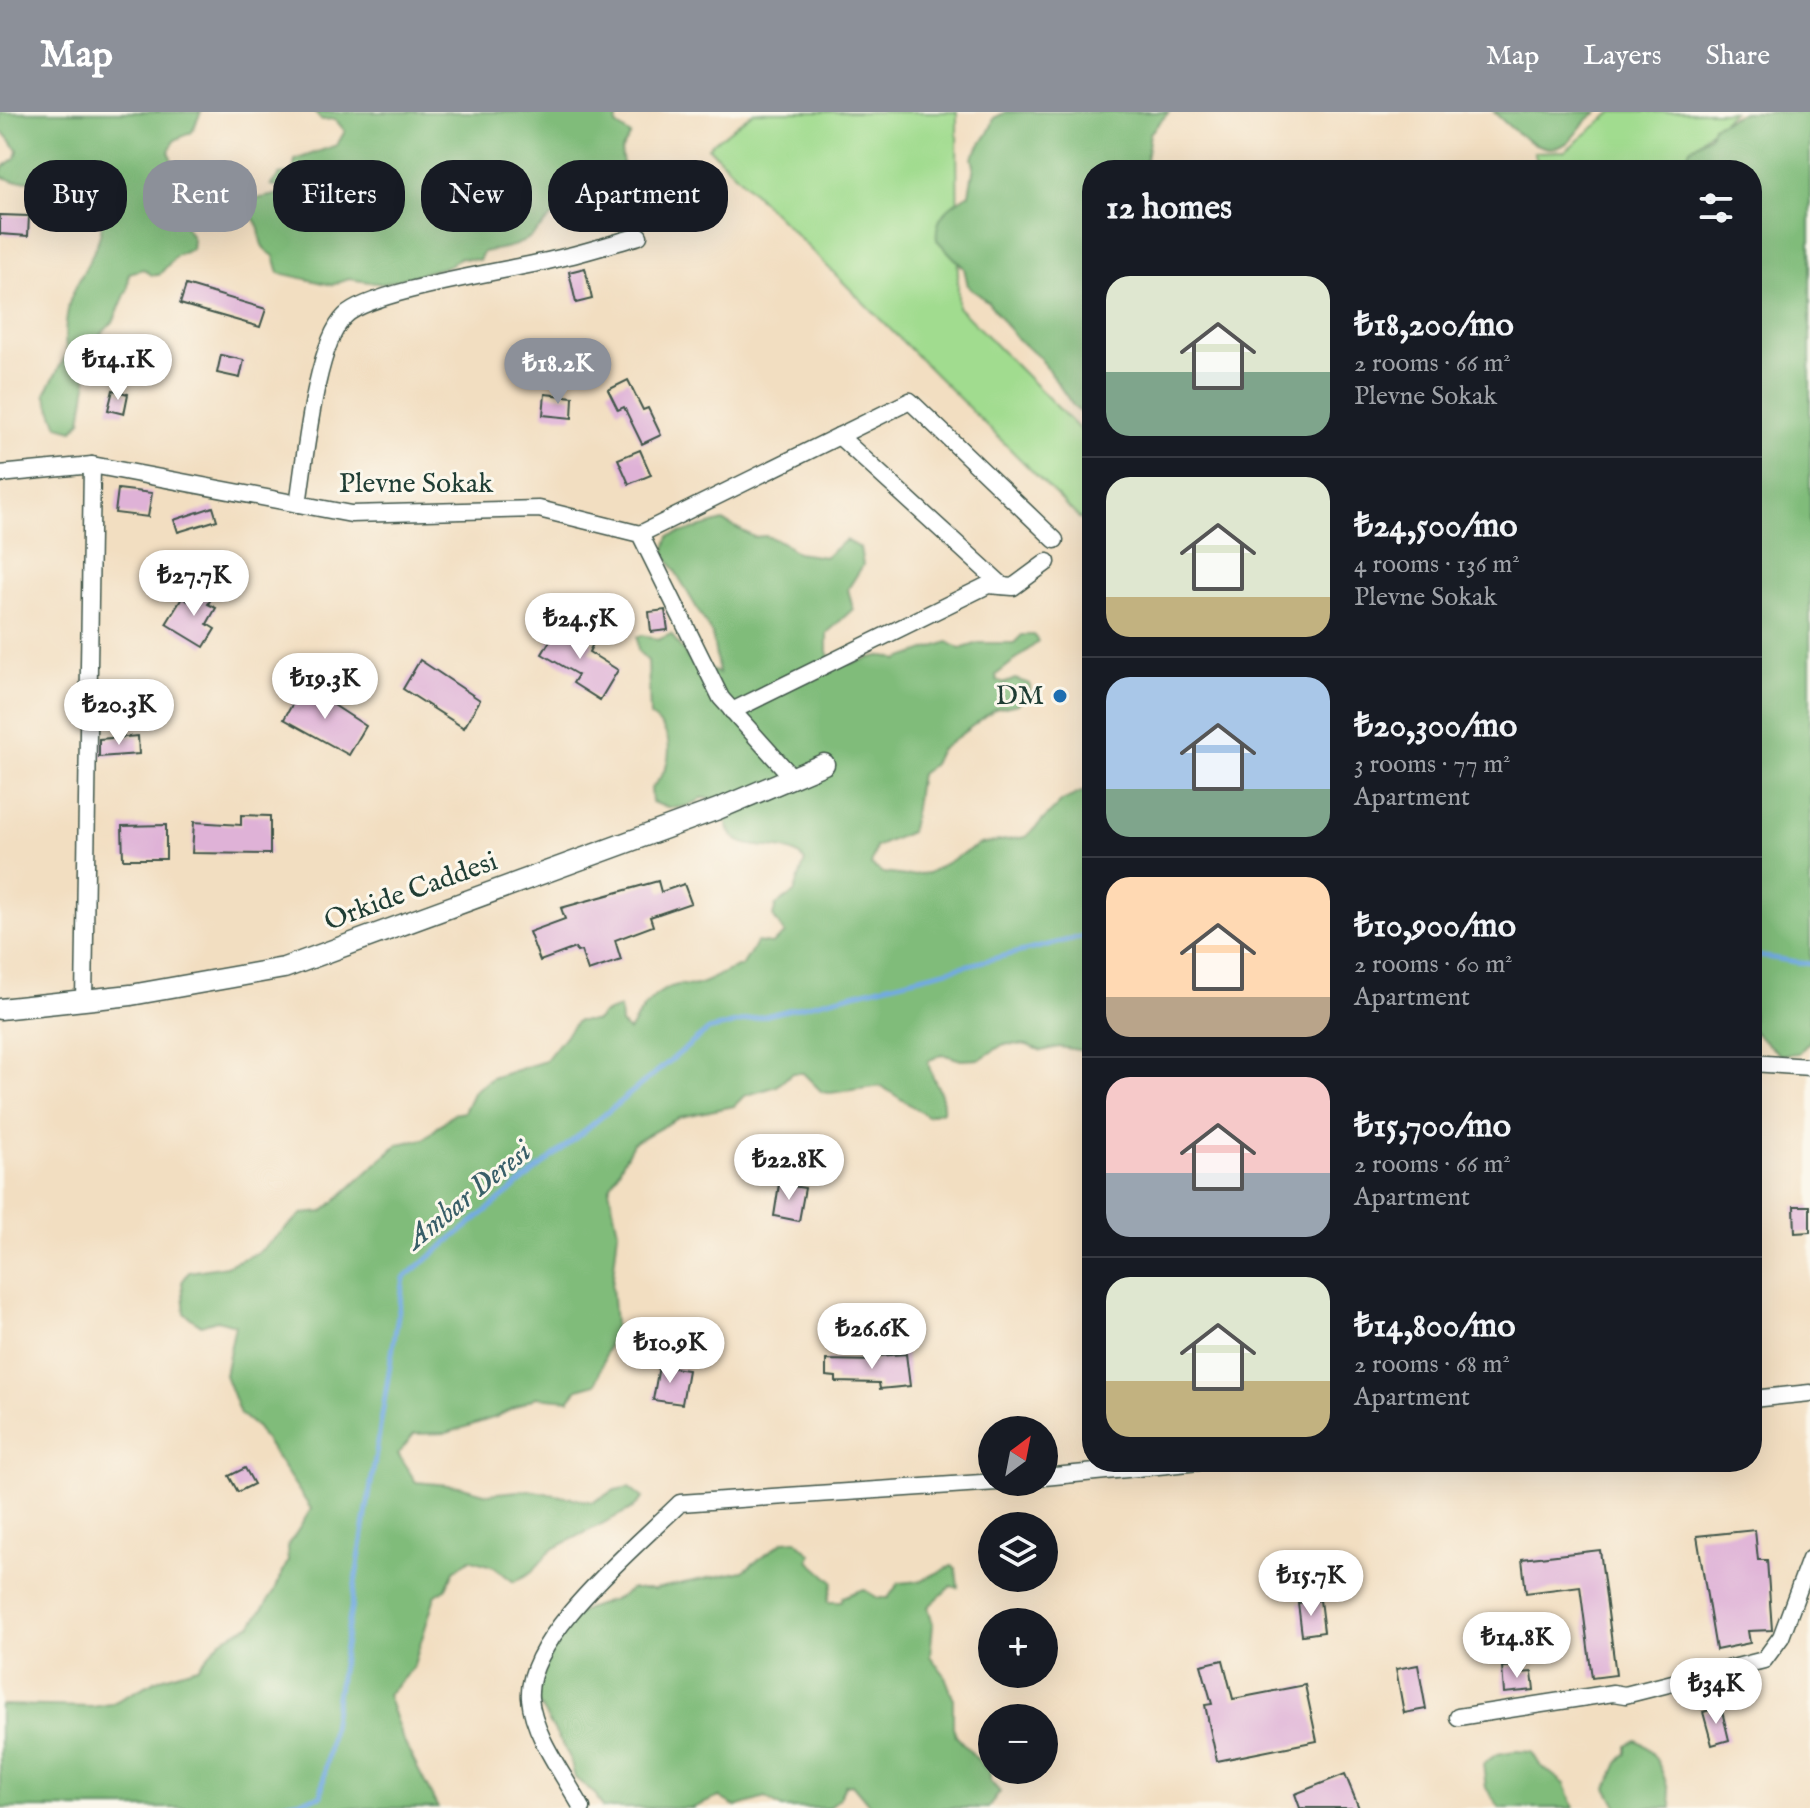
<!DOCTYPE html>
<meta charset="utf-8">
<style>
body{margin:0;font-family:"IM FELL English",serif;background:#242831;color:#f1f3f6;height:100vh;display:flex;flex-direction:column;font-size:30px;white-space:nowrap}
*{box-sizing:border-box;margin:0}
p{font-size:26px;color:#9ea1a6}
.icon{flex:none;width:44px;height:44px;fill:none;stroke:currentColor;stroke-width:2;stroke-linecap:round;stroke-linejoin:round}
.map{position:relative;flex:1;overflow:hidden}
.panel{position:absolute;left:1082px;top:48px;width:680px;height:1312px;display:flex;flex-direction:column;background:#171b24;border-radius:32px;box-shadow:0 8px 32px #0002}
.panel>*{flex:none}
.guide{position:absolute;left:24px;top:48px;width:760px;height:72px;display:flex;gap:16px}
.needle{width:52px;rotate:32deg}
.buttons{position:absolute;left:978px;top:1304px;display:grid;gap:16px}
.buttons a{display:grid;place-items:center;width:80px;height:80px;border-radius:50%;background:#171b24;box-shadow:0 8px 32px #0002;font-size:40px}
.price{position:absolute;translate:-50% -68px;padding:0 18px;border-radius:28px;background:#fff;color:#222;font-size:26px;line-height:52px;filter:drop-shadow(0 2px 4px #0008)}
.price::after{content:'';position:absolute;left:50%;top:48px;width:24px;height:18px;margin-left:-12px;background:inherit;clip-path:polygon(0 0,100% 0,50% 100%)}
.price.on{background:#8c9099;color:#fff}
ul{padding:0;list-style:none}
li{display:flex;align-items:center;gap:24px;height:200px;padding:0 24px}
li+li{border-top:2px solid #363941}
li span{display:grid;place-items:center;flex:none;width:224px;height:160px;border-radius:24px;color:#555}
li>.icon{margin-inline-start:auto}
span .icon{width:96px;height:96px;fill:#fffc;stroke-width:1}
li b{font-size:34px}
h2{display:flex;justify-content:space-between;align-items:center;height:96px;padding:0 24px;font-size:34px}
.chip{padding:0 28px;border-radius:32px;background:#171b24;box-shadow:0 8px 32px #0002;font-size:28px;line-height:72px}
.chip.on{background:#8c9099;color:#fff}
header{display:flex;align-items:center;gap:48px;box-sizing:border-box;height:112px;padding:0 40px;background:#8c9099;color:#fff}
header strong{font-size:38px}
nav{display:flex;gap:44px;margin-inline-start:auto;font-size:28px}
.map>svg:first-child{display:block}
</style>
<header>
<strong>Map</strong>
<nav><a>Map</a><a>Layers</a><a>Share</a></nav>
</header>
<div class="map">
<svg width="1810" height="1696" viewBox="0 0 1810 1696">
<rect width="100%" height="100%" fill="#fbf7ec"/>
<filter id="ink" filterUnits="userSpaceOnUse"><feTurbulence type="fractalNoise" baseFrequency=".0125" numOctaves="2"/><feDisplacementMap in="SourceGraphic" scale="16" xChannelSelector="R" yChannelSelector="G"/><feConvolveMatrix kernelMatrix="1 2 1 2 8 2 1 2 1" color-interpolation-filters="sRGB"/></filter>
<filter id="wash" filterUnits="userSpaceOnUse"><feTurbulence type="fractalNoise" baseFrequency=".006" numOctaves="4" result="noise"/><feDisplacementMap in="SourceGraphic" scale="32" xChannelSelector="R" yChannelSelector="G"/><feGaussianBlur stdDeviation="1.8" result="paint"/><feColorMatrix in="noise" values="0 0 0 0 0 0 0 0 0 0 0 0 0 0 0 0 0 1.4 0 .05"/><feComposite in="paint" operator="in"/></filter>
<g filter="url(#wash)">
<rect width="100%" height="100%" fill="#f2dec1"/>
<g fill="#a1dc8f" stroke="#608c62" stroke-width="2">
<path d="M754,0H957L958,195L1092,330V400L1080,407L708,35Z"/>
<path d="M1613,0H1733L1704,25L1684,58H1540L1534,40L1565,39Z"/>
</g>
<g fill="#80bc7a" stroke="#507c57" stroke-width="2">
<path d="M0,0H201L192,20L175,28L169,39L174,57L184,58L204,82L203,89L188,103L185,114L193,127L192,137L176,144L159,163H152L143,157L129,161L128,176L113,210L88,235L83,250L87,271L81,309L73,318L58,314L45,282L67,241C63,224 66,210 69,192C76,162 122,115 92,83C84,74 79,69 66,69L55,57H48L45,68L14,69L0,64L3,55L16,46L18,38L0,17Z"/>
<path d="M314,0H618L616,13L631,23L621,39L623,52L615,82L605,89H585L570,104L551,105C524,134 521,133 483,140L479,148L459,146L451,153L383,172L349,167L332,173L279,161L274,144C253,131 265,126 256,110C253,104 245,101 242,95L252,88L280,82L278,75L271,73L279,63L293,61L295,48L337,33L345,19L335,7L321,8Z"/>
<path d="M1006,0H1169L1150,21L1146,48L1148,58H1092V310L1074,295L1040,246L1017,227L988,190L968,174L964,156L937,128C934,104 950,93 969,82L974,54L972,46C980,31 990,23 994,6Z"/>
<path d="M1494,0H1598C1583,9 1582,15 1571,27C1547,52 1511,17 1494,0Z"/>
<path d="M1743,0H1810V929L1799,941L1780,943L1752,918V58H1681L1690,37L1710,23L1713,14Z"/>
<path d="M723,409L754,425L766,424L782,430L797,441L825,445L846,428L860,436L863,453L848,477L853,497L827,521V540L834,552C857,556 875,536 897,548L948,530L960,537L979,531H1014L1022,523H1034L1038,530L996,563L997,569L1006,571L1015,567L1030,572V578L1018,592L995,597L939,639L933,652L920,662C916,682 916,699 910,720L876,735L871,753L883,761L906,764L928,761L980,732L1026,725L1062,689L1092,675V940L1059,935L1042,939L1027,933L1004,932L980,947L961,948L942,942L928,949C930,968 945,978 943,999L927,1004L881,974L830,981L822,980L803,961H792L777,974L744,984L734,994L680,1005L633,1031L609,1077L618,1119L612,1174L615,1213L596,1272L578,1277L569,1288L536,1285L496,1305L447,1321L414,1322L398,1342L416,1370L459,1374L488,1382L529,1378L593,1390L615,1378L629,1375L643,1386L633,1396L551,1438L534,1458L514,1470L494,1455L470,1447L454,1459L446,1476L435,1484L413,1556L387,1583L403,1628L438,1696H0V1593L93,1595L111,1592L161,1566L198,1555L221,1528L252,1512L274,1480L288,1449L287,1436L311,1397L257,1316L240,1302L225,1263L235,1213L217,1208L201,1213L185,1202L182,1170L189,1160L226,1154L259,1140L302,1102L323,1100L398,1032L424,1027L453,1002L464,1000L474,979L492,966L545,949L577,909H596L602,902L620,896L621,912L629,919C641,900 652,878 678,873C684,872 690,875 696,873C713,869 725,857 742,854L757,830L771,832L785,822L773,804L776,793L794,781L805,749C781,721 732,752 726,706L733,698L734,687L702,686C687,698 669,698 652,690L651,676C673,656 677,621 650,604L648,549L638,539L637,525L643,523L658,528L671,522L688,546L719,562L712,522L664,440L669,424Z"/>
<path d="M796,1428L811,1442L809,1449L833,1470L828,1490H841L843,1485L863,1477L878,1486H888L899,1471L920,1469L952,1454L956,1457L958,1476L951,1474L928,1495L933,1512L930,1544L944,1562L953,1585V1615L956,1624L990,1661V1669L1000,1680L988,1696H872L852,1672L845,1673L839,1687L828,1696H782L765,1686L736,1695L719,1685L693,1696H602L596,1683L575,1666L569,1644L538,1591C537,1565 559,1510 585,1498C602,1490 616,1490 631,1477H654L743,1459L784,1429Z"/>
<path d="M1636,1628C1658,1637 1668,1673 1672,1696H1618L1607,1676L1618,1651L1627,1641V1633Z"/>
<path d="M1515,1639L1532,1640L1540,1653L1565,1672L1574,1696H1500L1486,1676L1483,1652L1497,1642Z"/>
</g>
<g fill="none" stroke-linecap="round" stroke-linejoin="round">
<g stroke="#72aae1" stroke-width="5">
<path d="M1752,843L1810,852"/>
<path d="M263,1696L321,1684L404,1166L708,918L1092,822"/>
</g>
</g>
<g id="blocks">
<g fill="#dfb2d7">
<path d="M0,103L29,104L28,124L0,122Z"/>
<path d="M585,156L592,187L576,191L569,160Z"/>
<path d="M186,173L266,197L260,215L180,192Z"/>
<path d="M221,243L244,248L240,266L217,261Z"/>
<path d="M628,268L643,298L648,296L661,323L642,332L624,295L618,298L608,278Z"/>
<path d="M113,278L128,282L124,302L108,298Z"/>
<path d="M545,282L573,285L572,306L543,303Z"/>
<path d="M640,338L651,363L629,372L618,347Z"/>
<path d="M118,377L152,381L148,405L115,401Z"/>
<path d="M213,395L217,408L178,420L174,408Z"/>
<path d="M195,477L211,487L208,492L216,496L207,512L215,517L204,535L166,512L182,486L188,489Z"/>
<path d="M665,498L668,518L651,520L649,500Z"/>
<path d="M560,512L593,532L589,540L618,558L600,588L573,571L578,563L542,542Z"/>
<path d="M420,548L480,588L464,616L403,577Z"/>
<path d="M303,573L366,614L349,643L284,607Z"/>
<path d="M138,624L139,642L99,645V627Z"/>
<path d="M241,703L270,704V742L192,741L194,710L241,713Z"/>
<path d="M166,713V747H123L122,714Z"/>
<path d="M658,769L661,780L684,772L691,791L650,805L653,814L615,828L621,848L588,859L581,839L577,840L575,836L540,849L529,820L565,807L561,796Z"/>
<path d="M779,1072L805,1076L799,1109L774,1104Z"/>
<path d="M1794,1094H1810V1120L1795,1121Z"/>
<path d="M906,1242L910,1274L880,1277L879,1271L836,1270V1265L826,1264V1248L877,1249V1244Z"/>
<path d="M659,1254L688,1258L682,1292L653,1288Z"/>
<path d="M245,1356L254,1372L238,1380L229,1364Z"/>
<path d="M1755,1418L1758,1448H1767L1772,1518L1748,1519L1750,1531L1716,1538L1697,1424Z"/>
<path d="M1600,1438L1616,1563L1592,1566L1580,1474L1526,1481L1522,1447Z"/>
<path d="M1320,1488L1324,1520L1302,1523L1298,1491Z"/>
<path d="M1223,1548L1233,1587L1305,1573L1317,1629L1217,1649L1205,1593L1212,1592L1201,1553Z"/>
<path d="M1418,1553L1426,1597L1404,1601L1396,1557Z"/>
<path d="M1520,1554V1561L1532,1560L1534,1578L1504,1581L1502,1555Z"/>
<path d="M1721,1595L1729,1628L1712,1633L1703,1600Z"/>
<path d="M1345,1662L1359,1696H1300L1295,1682Z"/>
</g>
</g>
</g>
<g filter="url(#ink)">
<use href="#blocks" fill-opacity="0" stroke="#3f5549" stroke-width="2"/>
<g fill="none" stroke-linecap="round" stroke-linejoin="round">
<defs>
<g id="minor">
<path d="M839,324L1003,474"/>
<path d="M0,362L92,353L351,402L539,397L640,422L721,586L792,665"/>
<path d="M298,392C305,349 315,233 345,204C371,178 513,158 556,147C584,141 611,132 639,124"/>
<path d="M640,422L910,289L1055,428"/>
<path d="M732,599L988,473L1013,475L1047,450"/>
<path d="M84,889L92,353"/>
<path d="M1752,951L1810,955"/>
<path d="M1752,1287L1810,1281"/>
<path d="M1044,1365L1199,1350"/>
<path d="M1458,1605L1613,1581L1625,1583L1764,1548L1781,1525L1810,1447"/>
<path d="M582,1696C564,1663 533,1623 530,1586C525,1525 638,1433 680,1391L997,1370"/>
</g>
<path id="tertiary" d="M0,897L131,883L284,856L718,697L824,652"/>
</defs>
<use href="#minor" stroke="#3f5549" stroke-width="19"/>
<use href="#tertiary" stroke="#3f5549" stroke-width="23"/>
<use href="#minor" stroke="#fff" stroke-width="16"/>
<use href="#tertiary" stroke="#fff" stroke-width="20"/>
</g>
</g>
<circle fill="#1f6fb2" stroke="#fbf7ec" stroke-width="3" cx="1060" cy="584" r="8"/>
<g text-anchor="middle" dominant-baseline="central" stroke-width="6" stroke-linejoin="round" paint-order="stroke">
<g font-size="28" fill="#1f3d34" stroke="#fbf7ec">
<text x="416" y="372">Plevne Sokak</text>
<text transform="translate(411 780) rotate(-20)">Orkide Caddesi</text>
</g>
<g font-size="28" fill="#1f3d34" stroke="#fbf7ec" text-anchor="end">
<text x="1044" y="584">DM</text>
</g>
<g font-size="30" font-style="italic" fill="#385e68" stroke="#fbf7ec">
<text transform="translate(469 1084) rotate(-39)">Ambar Deresi</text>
</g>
</g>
</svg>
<div class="buttons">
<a><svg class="needle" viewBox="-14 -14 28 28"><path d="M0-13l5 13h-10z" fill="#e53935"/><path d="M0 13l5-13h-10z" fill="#9ea1a6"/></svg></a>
<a><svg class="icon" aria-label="layers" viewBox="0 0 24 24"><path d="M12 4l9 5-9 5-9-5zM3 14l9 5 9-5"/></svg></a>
<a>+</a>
<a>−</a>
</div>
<b class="price" style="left:118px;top:290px">₺14.1K</b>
<b class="price on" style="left:558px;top:294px">₺18.2K</b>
<b class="price" style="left:194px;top:506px">₺27.7K</b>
<b class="price" style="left:580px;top:549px">₺24.5K</b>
<b class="price" style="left:325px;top:609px">₺19.3K</b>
<b class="price" style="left:119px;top:635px">₺20.3K</b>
<b class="price" style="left:789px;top:1090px">₺22.8K</b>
<b class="price" style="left:872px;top:1259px">₺26.6K</b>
<b class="price" style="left:670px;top:1273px">₺10.9K</b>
<b class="price" style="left:1311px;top:1506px">₺15.7K</b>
<b class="price" style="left:1517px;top:1568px">₺14.8K</b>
<b class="price" style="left:1716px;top:1614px">₺34K</b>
<div class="guide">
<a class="chip">Buy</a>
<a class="chip on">Rent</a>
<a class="chip">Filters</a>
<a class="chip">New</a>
<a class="chip">Apartment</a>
</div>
<section class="panel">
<h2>12 homes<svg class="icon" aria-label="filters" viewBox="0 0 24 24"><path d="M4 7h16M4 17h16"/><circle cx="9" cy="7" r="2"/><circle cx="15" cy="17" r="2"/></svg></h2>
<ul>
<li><span style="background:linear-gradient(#dfe7d0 60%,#7fa58c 0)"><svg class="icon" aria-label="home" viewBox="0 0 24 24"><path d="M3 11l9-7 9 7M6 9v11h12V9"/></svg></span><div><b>₺18,200/mo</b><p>2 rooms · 66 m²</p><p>Plevne Sokak</p></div></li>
<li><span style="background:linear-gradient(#dfe7d0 75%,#c2b280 0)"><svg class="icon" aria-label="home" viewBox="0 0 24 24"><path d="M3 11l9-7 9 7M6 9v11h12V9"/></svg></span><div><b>₺24,500/mo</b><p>4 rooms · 136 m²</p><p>Plevne Sokak</p></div></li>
<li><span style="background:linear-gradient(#a9c7e8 70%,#7fa58c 0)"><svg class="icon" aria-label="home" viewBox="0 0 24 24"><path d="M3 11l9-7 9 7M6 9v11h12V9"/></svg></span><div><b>₺20,300/mo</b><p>3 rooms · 77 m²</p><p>Apartment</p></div></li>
<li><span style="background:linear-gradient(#ffd9b3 75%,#b9a48a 0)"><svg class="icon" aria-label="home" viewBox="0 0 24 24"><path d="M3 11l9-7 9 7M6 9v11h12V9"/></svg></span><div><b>₺10,900/mo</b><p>2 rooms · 60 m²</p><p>Apartment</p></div></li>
<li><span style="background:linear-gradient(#f6c9c9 60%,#9aa5b1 0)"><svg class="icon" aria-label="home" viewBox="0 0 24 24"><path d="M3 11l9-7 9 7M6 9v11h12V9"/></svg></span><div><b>₺15,700/mo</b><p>2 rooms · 66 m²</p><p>Apartment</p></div></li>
<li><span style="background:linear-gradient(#dfe7d0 65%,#c2b280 0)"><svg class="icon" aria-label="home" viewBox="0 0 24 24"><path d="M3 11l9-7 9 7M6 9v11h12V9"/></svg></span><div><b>₺14,800/mo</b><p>2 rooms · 68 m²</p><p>Apartment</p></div></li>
</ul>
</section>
</div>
